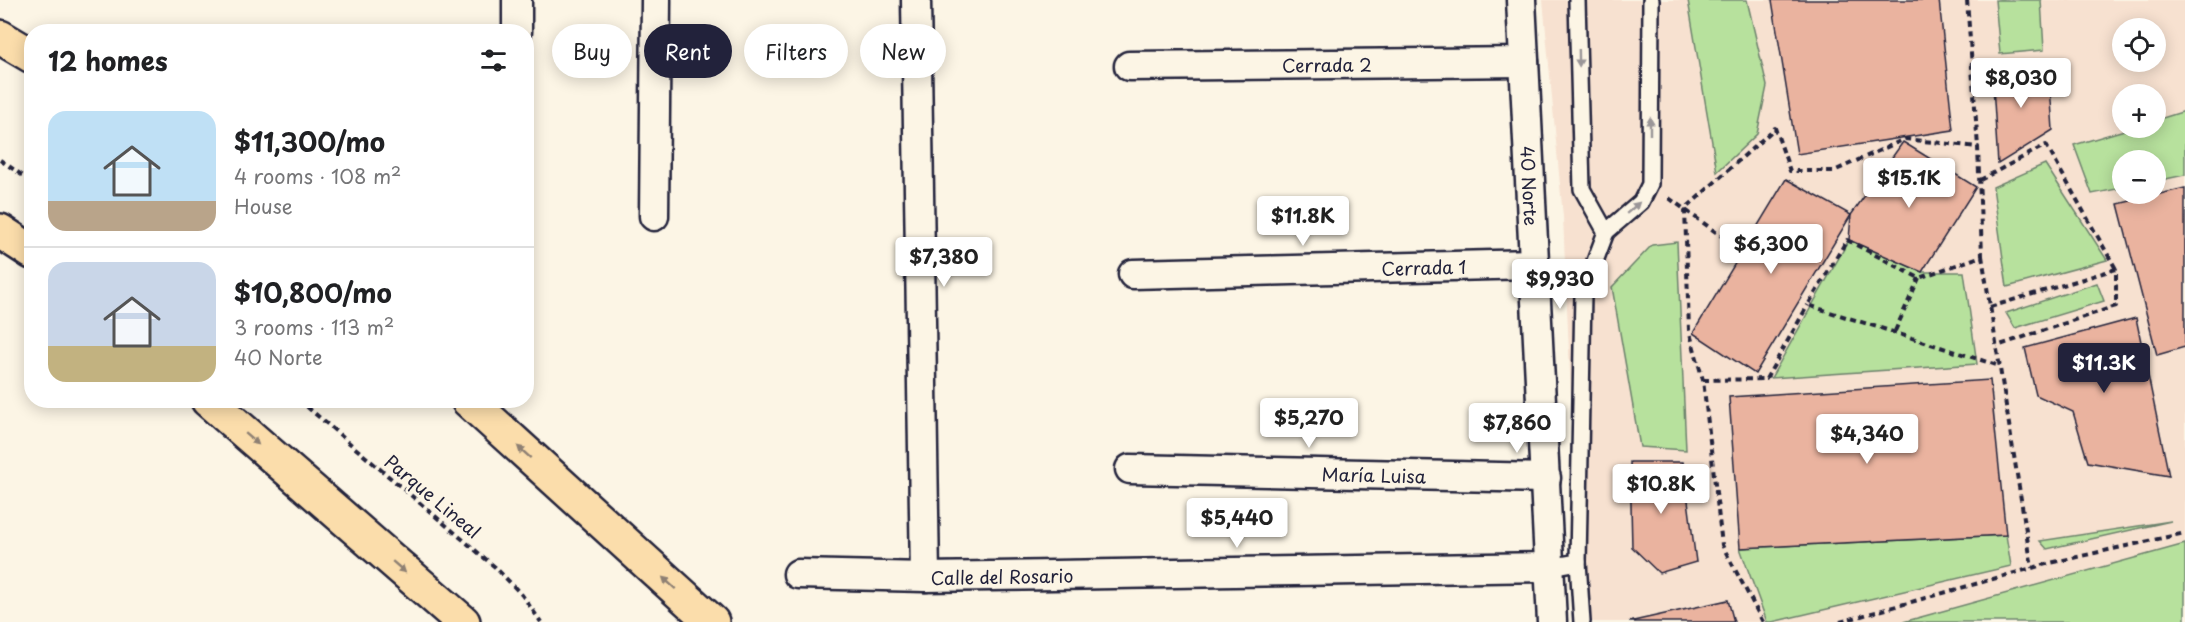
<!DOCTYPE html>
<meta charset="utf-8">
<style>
body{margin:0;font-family:"Playpen Sans",sans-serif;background:#f2f2f2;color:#202124;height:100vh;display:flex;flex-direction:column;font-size:22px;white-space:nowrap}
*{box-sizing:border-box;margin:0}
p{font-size:20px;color:#757577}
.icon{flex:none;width:33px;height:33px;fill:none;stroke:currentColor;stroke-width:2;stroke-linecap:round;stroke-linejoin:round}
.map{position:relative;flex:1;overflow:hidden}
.sheet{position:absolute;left:24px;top:24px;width:510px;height:384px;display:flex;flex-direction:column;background:#fff;border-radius:24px;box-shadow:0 3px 15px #0003}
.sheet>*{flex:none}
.banner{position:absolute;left:552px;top:24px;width:570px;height:54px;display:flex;gap:12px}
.tools{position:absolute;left:2112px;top:18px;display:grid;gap:12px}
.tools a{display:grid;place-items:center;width:54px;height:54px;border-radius:50%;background:#fff;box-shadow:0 3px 15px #0003;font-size:30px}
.price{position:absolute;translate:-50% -51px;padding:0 14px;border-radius:6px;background:#fff;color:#222;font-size:20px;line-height:39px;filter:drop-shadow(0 2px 3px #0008)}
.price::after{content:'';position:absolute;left:50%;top:36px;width:18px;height:14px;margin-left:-9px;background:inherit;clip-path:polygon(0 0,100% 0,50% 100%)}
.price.active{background:#22223b;color:#fff}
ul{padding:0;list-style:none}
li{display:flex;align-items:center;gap:18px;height:150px;padding:0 24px}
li+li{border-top:2px solid #e0e0e0}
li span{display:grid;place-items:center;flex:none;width:168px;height:120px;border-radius:18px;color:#555}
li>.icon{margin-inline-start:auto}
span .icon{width:72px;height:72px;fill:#fffc;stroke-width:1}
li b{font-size:26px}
h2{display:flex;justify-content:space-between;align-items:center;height:72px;padding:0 24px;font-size:26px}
.pill{padding:0 21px;border-radius:27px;background:#fff;box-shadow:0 3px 15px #0003;font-size:21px;line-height:54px}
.pill.active{background:#22223b;color:#fff}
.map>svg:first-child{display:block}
</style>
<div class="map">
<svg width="2185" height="622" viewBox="0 0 2185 622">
<rect width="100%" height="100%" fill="#fcf5e5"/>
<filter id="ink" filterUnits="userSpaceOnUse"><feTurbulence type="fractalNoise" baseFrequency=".0167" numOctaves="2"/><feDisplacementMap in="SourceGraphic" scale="12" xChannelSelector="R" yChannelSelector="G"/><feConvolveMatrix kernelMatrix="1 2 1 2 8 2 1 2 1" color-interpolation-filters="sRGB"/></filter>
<g filter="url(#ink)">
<path fill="#f7e1d0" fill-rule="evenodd" d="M1543,0H2185V622H1581L1563,217ZM2122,28H2156V62H2122ZM2122,94H2156V128H2122ZM2122,160H2156V194H2122Z"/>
<g fill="#b7e19d" stroke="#6c826c" stroke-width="1.5">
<path d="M1688,0H1747L1767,86L1757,134L1717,172Z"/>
<path d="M1995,0H2041L2044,50L2000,54Z"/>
<path d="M2185,111V175L2156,181V160H2122V188L2092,194L2074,145L2131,128H2156V120Z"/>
<path d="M2045,164L2107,260L2007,287L1993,187Z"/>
<path d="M1849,240L1922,272H1964L1977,364L1771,378Z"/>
<path d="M1677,242L1686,450L1640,447L1612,287L1652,245Z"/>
<path d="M2097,283L2104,301L2015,328L2006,313Z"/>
<path d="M2171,521L2047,549L2040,541Z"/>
<path d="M2006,535L2011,566L1772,622H1767L1740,548Z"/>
<path d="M2185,544V622H1903Z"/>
</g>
<g fill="#eab39f" stroke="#22223b" stroke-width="1.5">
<path d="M1772,0H1939L1953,130L1797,154Z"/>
<path d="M1992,70L2049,71L2053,130L1998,164Z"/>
<path d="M1903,142L1976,187L1922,272L1849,240L1851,215Z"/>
<path d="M1786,179L1851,215L1755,374L1693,333Z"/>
<path d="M2185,188V347L2157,355L2118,204Z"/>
<path d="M2136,318L2169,476L2088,462L2073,412L2036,395L2025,348Z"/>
<path d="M1990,380L2006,535L1740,548L1729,397Z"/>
<path d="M1630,462H1683L1696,562L1659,573L1632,547Z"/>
<path d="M1728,600L1734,622H1629Z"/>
</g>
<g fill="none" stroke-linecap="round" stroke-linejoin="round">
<defs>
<g id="lane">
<path d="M1577,0L1582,189L1606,232L1641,202L1650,184L1651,0"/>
<path d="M1578,562L1582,622"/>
<path d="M1550,567L1578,562L1583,293L1606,232"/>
</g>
<g id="street">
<path d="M916,0L925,577"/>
<path id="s1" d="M1521,0L1552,622"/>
<path d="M517,32V0"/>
<path id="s2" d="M1129,66L1524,62"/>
<path d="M654,216L656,0"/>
<path id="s3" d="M1133,274L1535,264"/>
<path id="s4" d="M1130,469L1546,478"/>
<path id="s5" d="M798,574L925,577L1550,567"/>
</g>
<g id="highway">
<path d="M0,37L32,56"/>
<path d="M0,231L32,252"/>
<path d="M208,400L463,622"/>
<path d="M468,400L712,622"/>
</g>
</defs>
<use href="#lane" stroke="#22223b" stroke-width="20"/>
<use href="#street" stroke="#22223b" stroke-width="33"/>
<use href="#highway" stroke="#22223b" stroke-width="38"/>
<g stroke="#22223b" stroke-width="4" stroke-dasharray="6 4.5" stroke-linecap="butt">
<path d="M1967,0L1978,147"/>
<path d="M0,160L32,182"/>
<path d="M1980,180L2046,145L2116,269"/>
<path d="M1669,198L1724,238"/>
<path d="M1982,256L2032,568"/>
<path d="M1990,307L2116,269V306L1997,346"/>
<path d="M1895,331L1919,278"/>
<path d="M1703,380L1766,379L1808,305"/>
<path d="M299,400L495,567L522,595L541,622"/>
<path d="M1763,622L1722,545L1703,380L1689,330L1685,209L1775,128L1790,171H1834L1905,139L1978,147L1982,256L1919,278L1847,240L1808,305L2000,366"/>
<path d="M1840,622L2050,563L2185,533"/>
</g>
<use href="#lane" stroke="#fcf5e5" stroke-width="15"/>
<use href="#street" stroke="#fcf5e5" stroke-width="28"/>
<use href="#highway" stroke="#fbddab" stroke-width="33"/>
</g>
<defs><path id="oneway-solid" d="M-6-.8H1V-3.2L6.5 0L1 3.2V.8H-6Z" transform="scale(1.5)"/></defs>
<g fill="#9a9698">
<use href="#oneway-solid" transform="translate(1579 58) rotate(89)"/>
<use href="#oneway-solid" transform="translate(1650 126) rotate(-90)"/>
<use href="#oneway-solid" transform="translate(1633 208) rotate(-41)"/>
</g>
<g fill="#8e8073">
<use href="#oneway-solid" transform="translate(252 439) rotate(41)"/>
<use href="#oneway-solid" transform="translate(524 452) rotate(-138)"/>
<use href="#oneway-solid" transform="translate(399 567) rotate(41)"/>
<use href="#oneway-solid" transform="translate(669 583) rotate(-138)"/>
</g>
</g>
<g text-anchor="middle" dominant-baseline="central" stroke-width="5" stroke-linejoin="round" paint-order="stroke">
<g font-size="18" fill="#22223b" stroke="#fcf5e5">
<text stroke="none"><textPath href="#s2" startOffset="198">Cerrada 2</textPath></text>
<text stroke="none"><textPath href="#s1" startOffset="186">40 Norte</textPath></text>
<text stroke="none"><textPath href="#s3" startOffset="291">Cerrada 1</textPath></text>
<text stroke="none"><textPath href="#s4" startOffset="244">María Luisa</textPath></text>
<text transform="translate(433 496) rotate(40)">Parque Lineal</text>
<text stroke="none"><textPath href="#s5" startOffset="204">Calle del Rosario</textPath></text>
</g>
</g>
</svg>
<div class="tools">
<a><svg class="icon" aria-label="locate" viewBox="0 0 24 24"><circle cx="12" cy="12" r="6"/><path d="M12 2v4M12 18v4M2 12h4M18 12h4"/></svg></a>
<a>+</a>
<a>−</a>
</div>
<b class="price" style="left:2021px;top:109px">$8,030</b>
<b class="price" style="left:1909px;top:209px">$15.1K</b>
<b class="price" style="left:1303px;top:247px">$11.8K</b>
<b class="price" style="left:1771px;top:275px">$6,300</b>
<b class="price" style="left:944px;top:288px">$7,380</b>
<b class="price" style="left:1560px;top:310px">$9,930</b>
<b class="price active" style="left:2104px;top:394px">$11.3K</b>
<b class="price" style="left:1309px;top:449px">$5,270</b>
<b class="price" style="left:1517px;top:454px">$7,860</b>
<b class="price" style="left:1867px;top:465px">$4,340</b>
<b class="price" style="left:1661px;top:515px">$10.8K</b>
<b class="price" style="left:1237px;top:549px">$5,440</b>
<div class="banner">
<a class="pill">Buy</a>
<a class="pill active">Rent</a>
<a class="pill">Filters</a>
<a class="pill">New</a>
</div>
<section class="sheet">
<h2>12 homes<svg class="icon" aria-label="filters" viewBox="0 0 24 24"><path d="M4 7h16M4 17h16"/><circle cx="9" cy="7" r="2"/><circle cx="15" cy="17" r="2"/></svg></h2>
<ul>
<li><span style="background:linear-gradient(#bfe0f5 75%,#b9a48a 0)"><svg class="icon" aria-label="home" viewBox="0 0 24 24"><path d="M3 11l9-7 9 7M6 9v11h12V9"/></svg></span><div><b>$11,300/mo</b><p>4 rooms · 108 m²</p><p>House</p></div></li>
<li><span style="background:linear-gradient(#c9d6e8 70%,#c2b280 0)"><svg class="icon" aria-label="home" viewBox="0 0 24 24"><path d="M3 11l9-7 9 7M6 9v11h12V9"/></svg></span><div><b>$10,800/mo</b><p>3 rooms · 113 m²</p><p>40 Norte</p></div></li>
</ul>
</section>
</div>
